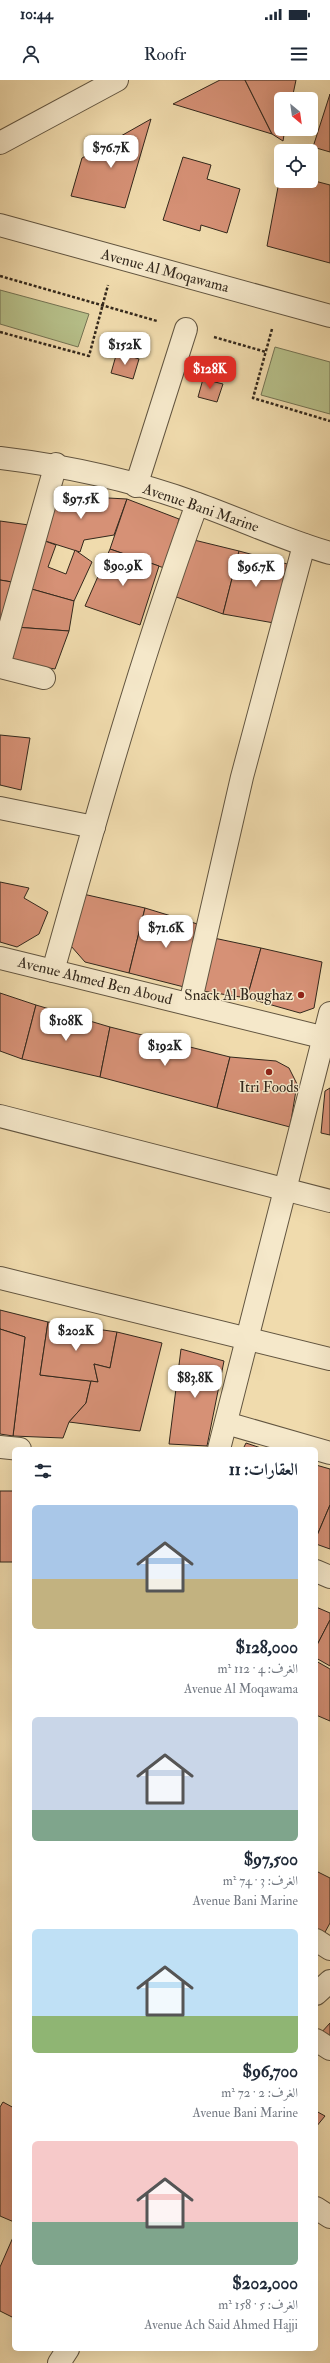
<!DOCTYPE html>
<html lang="ar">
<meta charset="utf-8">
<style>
body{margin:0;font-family:"IM FELL Double Pica",Amiri,serif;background:#f6f6f7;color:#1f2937;direction:rtl;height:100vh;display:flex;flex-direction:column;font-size:15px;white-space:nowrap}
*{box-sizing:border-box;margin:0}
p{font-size:13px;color:#747a83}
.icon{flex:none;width:22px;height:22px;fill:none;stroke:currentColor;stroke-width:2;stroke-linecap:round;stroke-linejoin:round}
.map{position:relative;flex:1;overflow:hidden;direction:ltr}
.details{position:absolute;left:12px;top:1367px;width:306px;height:904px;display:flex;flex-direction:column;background:#fff;border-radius:6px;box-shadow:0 4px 16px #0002;direction:rtl}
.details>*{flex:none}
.needle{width:26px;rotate:151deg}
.tools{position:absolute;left:274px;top:12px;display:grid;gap:8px}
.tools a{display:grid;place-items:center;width:44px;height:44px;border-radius:6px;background:#fff;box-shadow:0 4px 16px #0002;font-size:20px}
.price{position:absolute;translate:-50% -34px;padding:0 9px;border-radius:8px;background:#fff;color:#222;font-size:13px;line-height:26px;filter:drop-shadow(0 1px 2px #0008)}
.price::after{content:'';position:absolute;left:50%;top:24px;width:12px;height:9px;margin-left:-6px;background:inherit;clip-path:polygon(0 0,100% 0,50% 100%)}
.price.active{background:#d93025;color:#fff}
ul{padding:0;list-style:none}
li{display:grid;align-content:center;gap:8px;height:212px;padding:0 20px}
li span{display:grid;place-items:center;height:124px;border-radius:6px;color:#555}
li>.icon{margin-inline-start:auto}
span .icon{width:72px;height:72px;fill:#fffc;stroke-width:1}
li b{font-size:17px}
h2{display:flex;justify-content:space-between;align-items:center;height:48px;padding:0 20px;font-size:17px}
.status{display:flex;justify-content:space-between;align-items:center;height:28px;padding:0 20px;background:#fff;direction:ltr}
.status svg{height:11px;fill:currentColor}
header{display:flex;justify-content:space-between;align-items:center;height:52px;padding:0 20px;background:#fff;font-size:18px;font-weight:600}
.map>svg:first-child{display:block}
</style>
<div class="status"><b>10:44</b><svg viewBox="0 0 49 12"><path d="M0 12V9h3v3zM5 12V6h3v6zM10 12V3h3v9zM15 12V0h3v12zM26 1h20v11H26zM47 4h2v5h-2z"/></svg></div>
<header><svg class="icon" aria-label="menu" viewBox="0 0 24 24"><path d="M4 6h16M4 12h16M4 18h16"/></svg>Roofr<svg class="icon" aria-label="person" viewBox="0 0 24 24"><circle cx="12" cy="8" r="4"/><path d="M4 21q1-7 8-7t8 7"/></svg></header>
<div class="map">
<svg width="330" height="2283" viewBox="0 0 330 2283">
<rect width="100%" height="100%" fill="#f0dbad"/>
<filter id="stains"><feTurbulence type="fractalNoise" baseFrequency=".005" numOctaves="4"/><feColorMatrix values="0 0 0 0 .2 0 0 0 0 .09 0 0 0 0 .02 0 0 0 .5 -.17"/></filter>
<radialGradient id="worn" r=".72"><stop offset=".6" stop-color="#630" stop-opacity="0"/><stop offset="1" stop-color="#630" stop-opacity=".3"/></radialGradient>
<g fill="#b7c18b" stroke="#757454">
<path d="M0,210L89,234L78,267L0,244Z"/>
<path d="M275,267L330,282V334L261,315Z"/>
</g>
<g fill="#d69176" stroke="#33281c">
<path d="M220,0H245L272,54L173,24Z"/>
<path d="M245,0H296L292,19H281V49H285L283,61L272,54Z"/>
<path d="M330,14V72L313,67Z"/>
<path d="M151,39L125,128L71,116L82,78Z"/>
<path d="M183,77L211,85L207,99L240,109L227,153L201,145L200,151L163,140Z"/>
<path d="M281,91V101L311,100L330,105V183L267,166Z"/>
<path d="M117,272L139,279L133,299L111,293Z"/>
<path d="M203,299L223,304L217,322L198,317Z"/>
<path d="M52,415L127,419L114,455L84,460L80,472L42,460Z"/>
<path d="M127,419L179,439L167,489L110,469Z"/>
<path d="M0,441L29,445L12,502L0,500Z"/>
<path d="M42,460L56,465L48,487L66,494L75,470L92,482L74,521L28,508Z"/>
<path d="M194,460L239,471L223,534L171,515Z"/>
<path d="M110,469L159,486L140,545L85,526Z"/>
<path d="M239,471L291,485L274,543L223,534Z"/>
<path d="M0,500L12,502L0,551Z"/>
<path d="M28,508L74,521L69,551L15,547Z"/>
<path d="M15,547L69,551L55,589L8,581Z"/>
<path d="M0,655L30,658L21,710L0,705Z"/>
<path d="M0,802L29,808L24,818L48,832L39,854L17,867L0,862Z"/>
<path d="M83,814L145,828L129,893L85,882L71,866Z"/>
<path d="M145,828L204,846L188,908L129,893Z"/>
<path d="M209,857L261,868L247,918L196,910Z"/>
<path d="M261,868L322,882L314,928L300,933L247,918Z"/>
<path d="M0,913L36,925L22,979L0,971Z"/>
<path d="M36,925L110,947L100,997L22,979Z"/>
<path d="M110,947L230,977L217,1028L100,997Z"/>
<path d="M230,977L276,981L289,988L297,1004L290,1047L217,1028Z"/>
<path d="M330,1008V1055L321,1053L325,1011Z"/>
<path d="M0,1230L48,1242L40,1295L91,1301L86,1323L69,1342L63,1358L13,1356L25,1257L0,1249Z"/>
<path d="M48,1242L117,1252L110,1288L94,1284L98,1302L40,1295Z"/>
<path d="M0,1249L25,1257L13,1356L0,1354Z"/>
<path d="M117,1252L162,1263L140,1351L69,1342L86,1323L91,1301L98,1302L94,1284L110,1288Z"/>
<path d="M181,1269L224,1281L207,1366L169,1364Z"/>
<path d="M246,1363L264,1369H243Z"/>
<path d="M316,1385L330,1389V1425L316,1458Z"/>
<rect x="0" y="1411" width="14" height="71"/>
<path d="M330,1425V1469L316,1464V1458Z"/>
<path d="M316,1527L330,1533V1540L316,1567Z"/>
<path d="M330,1540V1586L316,1578V1567Z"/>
<path d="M316,1581L330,1589V1641L316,1635Z"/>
<path d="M316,1791L330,1798V1843L324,1854L316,1849Z"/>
<path d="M330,1943V1960L320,1954Z"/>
<path d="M3,2022L14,2028V2142L0,2136V2027Z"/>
<path d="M316,2031L325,2036L316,2047Z"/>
<path d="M14,2155V2238L0,2231V2187Z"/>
</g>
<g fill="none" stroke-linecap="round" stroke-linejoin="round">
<defs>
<g id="minor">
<path d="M0,63L117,0"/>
<path d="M0,145L330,236"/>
<path d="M0,378C67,386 135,401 198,424C242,440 285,460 330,473"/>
<path d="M136,406L186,249"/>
<path d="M0,582L56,384"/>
<path d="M0,587L44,598"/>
<path d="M0,728L94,747"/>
<path d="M0,878L330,959"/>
<path d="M53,891C97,734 141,577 197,424"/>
<path d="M190,924L242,697L304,465"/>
<path d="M0,1036L330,1121"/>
<path d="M0,1198L330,1279"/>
<path d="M226,1343L330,1373"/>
<path d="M0,1367L20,1369"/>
<path d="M219,1369L330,933"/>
<path d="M316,1491L330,1497"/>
<path d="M316,1860L330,1869"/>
<path d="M316,1914L330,1901"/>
<path d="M316,1960L330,1969"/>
<path d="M316,2128L330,2137"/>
<path d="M59,2283L68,2269"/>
</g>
</defs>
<use href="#minor" stroke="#625540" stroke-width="24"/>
<g stroke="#33281c" stroke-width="2.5" stroke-dasharray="3 2" stroke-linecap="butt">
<path d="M0,196L157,241"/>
<path d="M272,249L253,318L330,341"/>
<path d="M0,252L89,276L108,205"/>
<path d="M214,257L266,272"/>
</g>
<use href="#minor" stroke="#f5e8ca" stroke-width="22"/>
</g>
<g fill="#8f2418" stroke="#f5e8ca" stroke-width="1.5">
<circle cx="301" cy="915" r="4"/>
<circle cx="269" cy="992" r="4"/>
</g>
<g text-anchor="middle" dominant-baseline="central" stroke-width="3" stroke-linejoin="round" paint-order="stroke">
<g font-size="15" fill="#33281c" stroke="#f5e8ca">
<text transform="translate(165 191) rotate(15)">Avenue Al Moqawama</text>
<text transform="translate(201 428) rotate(19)">Avenue Bani Marine</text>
<text transform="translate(95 901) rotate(14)">Avenue Ahmed Ben Aboud</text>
</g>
<g font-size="15" fill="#33281c" stroke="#f5e8ca" text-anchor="end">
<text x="293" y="915">Snack Al Boughaz</text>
<text x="269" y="1007" text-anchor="middle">Itri Foods</text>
</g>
</g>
<rect width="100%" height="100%" filter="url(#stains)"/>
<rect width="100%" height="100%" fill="url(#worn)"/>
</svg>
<div class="tools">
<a><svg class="needle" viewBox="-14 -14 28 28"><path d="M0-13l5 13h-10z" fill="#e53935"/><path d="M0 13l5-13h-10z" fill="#747a83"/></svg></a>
<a><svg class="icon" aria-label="locate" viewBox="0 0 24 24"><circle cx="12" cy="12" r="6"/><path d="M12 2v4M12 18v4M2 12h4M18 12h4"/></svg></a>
</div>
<b class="price" style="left:111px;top:89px">$76.7K</b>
<b class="price" style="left:125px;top:286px">$152K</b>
<b class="price active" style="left:210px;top:310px">$128K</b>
<b class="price" style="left:81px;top:440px">$97.5K</b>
<b class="price" style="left:123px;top:507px">$90.9K</b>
<b class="price" style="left:256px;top:508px">$96.7K</b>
<b class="price" style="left:166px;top:869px">$71.6K</b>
<b class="price" style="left:66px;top:962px">$108K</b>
<b class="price" style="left:165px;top:987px">$192K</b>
<b class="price" style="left:76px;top:1272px">$202K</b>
<b class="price" style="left:195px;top:1319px">$83.8K</b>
<section class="details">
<h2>العقارات: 11<svg class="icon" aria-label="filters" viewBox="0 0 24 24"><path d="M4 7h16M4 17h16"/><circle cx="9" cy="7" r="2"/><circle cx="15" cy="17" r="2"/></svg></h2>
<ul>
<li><span style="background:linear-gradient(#a9c7e8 60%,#c2b280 0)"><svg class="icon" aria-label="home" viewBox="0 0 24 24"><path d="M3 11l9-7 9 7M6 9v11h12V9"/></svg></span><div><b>$128,000</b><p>الغرف: 4 · 112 m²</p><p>Avenue Al Moqawama</p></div></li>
<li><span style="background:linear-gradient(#c9d6e8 75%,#7fa58c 0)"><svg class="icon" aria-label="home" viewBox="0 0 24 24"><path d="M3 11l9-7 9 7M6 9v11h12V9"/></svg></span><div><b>$97,500</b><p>الغرف: 3 · 74 m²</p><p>Avenue Bani Marine</p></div></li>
<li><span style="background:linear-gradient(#bfe0f5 70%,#8fb573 0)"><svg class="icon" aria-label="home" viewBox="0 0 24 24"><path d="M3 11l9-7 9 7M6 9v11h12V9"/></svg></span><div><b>$96,700</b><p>الغرف: 2 · 72 m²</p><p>Avenue Bani Marine</p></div></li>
<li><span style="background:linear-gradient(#f6c9c9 65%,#7fa58c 0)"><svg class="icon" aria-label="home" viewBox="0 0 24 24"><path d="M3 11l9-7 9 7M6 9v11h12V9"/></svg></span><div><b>$202,000</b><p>الغرف: 5 · 158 m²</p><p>Avenue Ach Said Ahmed Hajji</p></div></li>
</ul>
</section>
</div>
